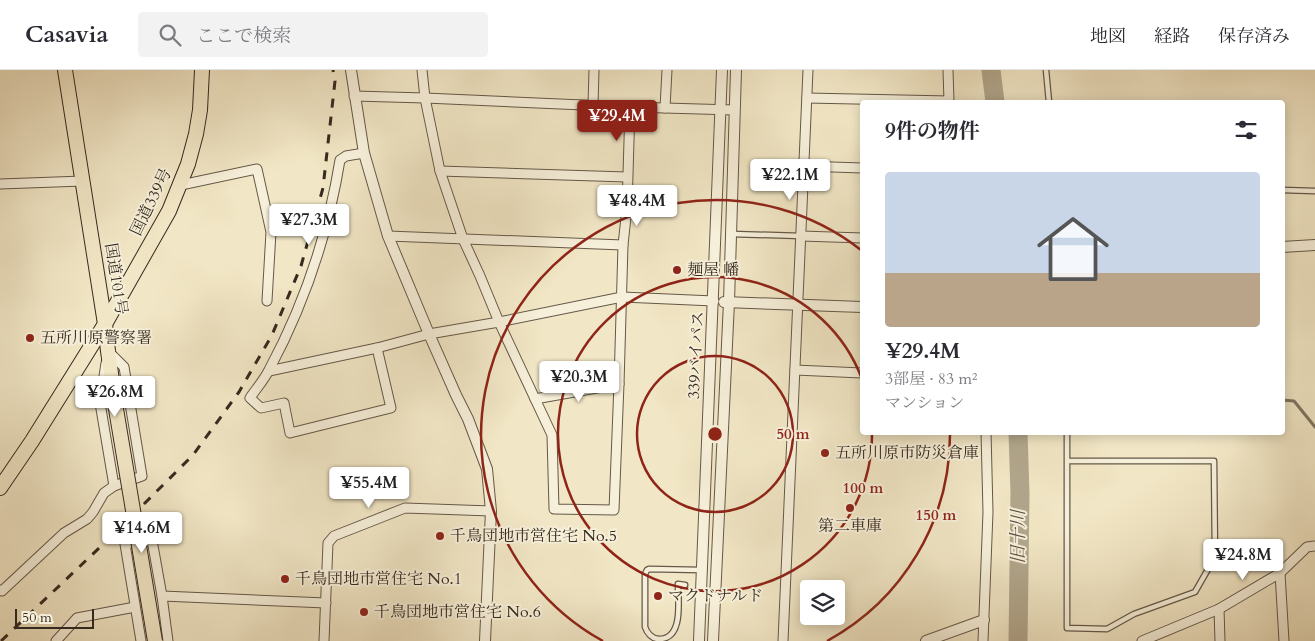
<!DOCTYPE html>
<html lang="ja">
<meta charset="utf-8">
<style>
body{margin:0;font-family:Cardo,"Noto Serif JP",serif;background:#f2f2f3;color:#2b2b33;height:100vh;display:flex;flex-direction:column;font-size:19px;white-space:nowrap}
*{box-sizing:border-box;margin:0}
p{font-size:16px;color:#7c7c81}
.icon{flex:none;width:28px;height:28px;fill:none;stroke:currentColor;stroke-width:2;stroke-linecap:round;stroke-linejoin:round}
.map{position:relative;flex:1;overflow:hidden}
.panel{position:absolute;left:860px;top:30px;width:425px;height:335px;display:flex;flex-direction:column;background:#fff;border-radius:5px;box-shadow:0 2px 12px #0003}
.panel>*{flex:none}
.controls{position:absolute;left:800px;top:510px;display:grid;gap:10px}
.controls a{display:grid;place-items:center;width:45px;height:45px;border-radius:5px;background:#fff;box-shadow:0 2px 12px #0003;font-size:25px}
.scale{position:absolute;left:15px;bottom:12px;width:79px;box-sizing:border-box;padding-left:5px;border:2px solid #36291e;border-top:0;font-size:14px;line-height:18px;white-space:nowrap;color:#36291e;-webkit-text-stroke:4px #f6efd9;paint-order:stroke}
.price{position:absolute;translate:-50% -42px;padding:0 11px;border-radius:5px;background:#fff;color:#222;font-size:16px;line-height:32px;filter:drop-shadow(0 1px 2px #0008)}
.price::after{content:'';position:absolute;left:50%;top:30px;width:15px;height:11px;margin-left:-8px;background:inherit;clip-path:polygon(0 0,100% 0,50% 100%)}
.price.on{background:#8f2418;color:#fff}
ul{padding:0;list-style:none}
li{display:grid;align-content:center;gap:10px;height:265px;padding:0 25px}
li span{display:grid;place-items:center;height:155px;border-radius:5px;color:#555}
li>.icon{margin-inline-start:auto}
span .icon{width:90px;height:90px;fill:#fffc;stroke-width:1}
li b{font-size:21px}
h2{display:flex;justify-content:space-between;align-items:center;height:60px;padding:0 25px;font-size:21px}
header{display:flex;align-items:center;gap:30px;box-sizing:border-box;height:70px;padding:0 25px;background:#fff;border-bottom:1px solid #e1e1e2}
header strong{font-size:24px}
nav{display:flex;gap:28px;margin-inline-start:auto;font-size:18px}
.search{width:350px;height:45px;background:#f2f2f3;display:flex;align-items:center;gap:12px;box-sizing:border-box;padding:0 18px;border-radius:5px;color:#7c7c81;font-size:19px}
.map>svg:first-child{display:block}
</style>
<header>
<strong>Casavia</strong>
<div class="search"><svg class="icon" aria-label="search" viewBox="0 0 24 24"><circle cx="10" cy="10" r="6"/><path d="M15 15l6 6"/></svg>ここで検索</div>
<nav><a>地図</a><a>経路</a><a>保存済み</a></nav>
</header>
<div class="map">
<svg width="1315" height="571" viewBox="0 0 1315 571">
<rect width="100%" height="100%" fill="#f1e6c5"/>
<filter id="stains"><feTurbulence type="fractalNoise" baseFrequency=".004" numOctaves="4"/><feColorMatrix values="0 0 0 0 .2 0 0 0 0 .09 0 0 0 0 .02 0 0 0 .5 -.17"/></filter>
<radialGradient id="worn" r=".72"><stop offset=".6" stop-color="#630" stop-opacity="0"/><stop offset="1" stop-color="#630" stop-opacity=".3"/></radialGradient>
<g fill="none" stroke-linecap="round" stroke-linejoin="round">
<path stroke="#807460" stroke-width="3" d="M1282,330L1294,331L1315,357"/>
<g stroke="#b1a68c" stroke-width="19">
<path d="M991,0L995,32"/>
<path d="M1018,571L1020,424L1018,362"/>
</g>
<defs>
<g id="service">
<path d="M1046,0L1049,32"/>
<path d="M1282,120L1315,121"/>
<path d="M732,164L801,166"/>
<path d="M1067,362V558L1107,559L1134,544L1195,522L1215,487L1214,391H1067"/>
<path d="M685,515L678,514C678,530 684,569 659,569C652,569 647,563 645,557V504L647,500L649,499L701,500"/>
</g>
<g id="minor">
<path d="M422,0L425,28L440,101L463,169L480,206L499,252L552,365L554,439L614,440L619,314L623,175L627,138L630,37"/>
<path d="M354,26L425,28L630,37L734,40"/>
<path d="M807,28L949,31L948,0"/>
<path d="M593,35L594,0"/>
<path d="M665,38L667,0"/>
<path d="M364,83L346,86L340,90C328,164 305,233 269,300C264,310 256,319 250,328L261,338L284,333L290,363L391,338L377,278"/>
<path d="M803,96L862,98"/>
<path d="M440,101L627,107"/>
<path d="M0,114L83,111"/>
<path d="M181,115L257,99L271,162L267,231"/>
<path d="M388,166L623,175"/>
<path d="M801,166L862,168"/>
<path d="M106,293L100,333L114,416"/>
<path d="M795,300L862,303"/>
<path d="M269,301L377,278L429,264L499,252L622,227L714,231"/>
<path d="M535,329L619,314"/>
<path d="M1280,503L1284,571"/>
<path d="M0,520L2,521L64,463L87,449L93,442L104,423L114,416L142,406L124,297L108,281"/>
<path d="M162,526L326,533"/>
<path d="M1219,539L1220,571"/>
<path d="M56,571L77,548L135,537"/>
<path d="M141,571L125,474L152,470L162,526L168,571"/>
<path d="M324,571L328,473L334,466L405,438L491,441"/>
<path d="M783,571L808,0"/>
<path d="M983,571L988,442L986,362"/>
<path d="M1142,571L1219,539L1280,503L1307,477L1315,476"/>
</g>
<g id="tertiary">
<path d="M351,0L364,83L388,166L429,264L456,325L468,349L487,399L491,441L485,571"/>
<path d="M1282,177L1315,175"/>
<path d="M724,232L862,237"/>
<path d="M699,571L722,0"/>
<path d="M713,571L729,232L736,0"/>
<path d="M926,571L984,550"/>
</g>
<g id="trunk">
<path d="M65,0L105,254L108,281L115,333"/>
<path d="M0,418L32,371L105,254L169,141L188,94L196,64L200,40L202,0"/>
</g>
</defs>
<use href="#service" stroke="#655848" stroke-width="7"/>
<use href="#minor" stroke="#655848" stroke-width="11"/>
<use href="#tertiary" stroke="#655848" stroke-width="12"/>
<use href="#trunk" stroke="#36291e" stroke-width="16"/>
<use href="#service" stroke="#f6efd9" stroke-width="4.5"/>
<use href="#minor" stroke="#f6efd9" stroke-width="9"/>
<use href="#tertiary" stroke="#f6efd9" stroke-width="10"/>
<use href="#trunk" stroke="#f1e6c5" stroke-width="14"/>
<path stroke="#36291e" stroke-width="3" stroke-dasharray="9 9" stroke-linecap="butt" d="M1,571L115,463L193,385L239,322L272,265L301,196L323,118L335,11L333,0"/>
<defs>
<path id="trunk-bridge" d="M115,333L155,571"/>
</defs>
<use href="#trunk-bridge" stroke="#36291e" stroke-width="16" stroke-linecap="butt"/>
<use href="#trunk-bridge" stroke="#f1e6c5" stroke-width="14"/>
</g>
<g fill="none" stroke="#8f2418" stroke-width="2.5">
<circle cx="715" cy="364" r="78"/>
<path d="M872 363A157 157 0 1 1 862 309"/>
<path d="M603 571A235 235 0 1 1 861 180M950 364A235 235 0 0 1 827 571"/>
</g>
<g fill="#8f2418" stroke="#f6efd9" stroke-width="2">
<circle cx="677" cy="200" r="5"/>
<circle cx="30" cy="268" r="5"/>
<circle cx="825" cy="383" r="5"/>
<circle cx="850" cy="438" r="5"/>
<circle cx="440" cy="466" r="5"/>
<circle cx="285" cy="509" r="5"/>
<circle cx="658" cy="526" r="5"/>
<circle cx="364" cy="542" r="5"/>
</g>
<g text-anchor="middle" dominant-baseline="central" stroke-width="4" stroke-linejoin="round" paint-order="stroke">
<g font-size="16" fill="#36291e" stroke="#f6efd9">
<text transform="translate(151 132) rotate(-64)">国道339号</text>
<text transform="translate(116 209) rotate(81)">国道101号</text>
<text transform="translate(696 285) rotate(-87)">339バイパス</text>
</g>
<g font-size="16" fill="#36291e" stroke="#f6efd9" text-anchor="start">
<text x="687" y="200">麺屋 幡</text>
<text x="40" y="268">五所川原警察署</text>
<text x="835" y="383">五所川原市防災倉庫</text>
<text x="850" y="456" text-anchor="middle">第二車庫</text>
<text x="450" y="466">千鳥団地市営住宅 No.5</text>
<text x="295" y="509">千鳥団地市営住宅 No.1</text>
<text x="668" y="526">マクドナルド</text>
<text x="374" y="542">千鳥団地市営住宅 No.6</text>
</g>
<g font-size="18" font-style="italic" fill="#5b4e3f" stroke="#f6efd9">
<text transform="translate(1018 467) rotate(-90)">旧十川</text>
</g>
</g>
<circle cx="715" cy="364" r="8" fill="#8f2418" stroke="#f6efd9" stroke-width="2.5"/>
<g font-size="15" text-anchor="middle" font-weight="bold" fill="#8f2418" stroke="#f6efd9" stroke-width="4" stroke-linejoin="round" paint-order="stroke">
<text x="793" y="369">50 m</text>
<text x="863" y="423">100 m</text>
<text x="936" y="450">150 m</text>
</g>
<rect width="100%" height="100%" filter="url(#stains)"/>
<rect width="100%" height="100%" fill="url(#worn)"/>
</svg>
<div class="controls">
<a><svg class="icon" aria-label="layers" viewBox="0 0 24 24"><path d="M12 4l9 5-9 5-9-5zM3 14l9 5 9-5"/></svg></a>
</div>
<div class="scale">50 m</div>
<b class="price on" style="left:617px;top:72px">¥29.4M</b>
<b class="price" style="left:790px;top:131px">¥22.1M</b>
<b class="price" style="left:637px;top:157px">¥48.4M</b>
<b class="price" style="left:309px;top:176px">¥27.3M</b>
<b class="price" style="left:579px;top:333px">¥20.3M</b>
<b class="price" style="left:115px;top:348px">¥26.8M</b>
<b class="price" style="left:369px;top:439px">¥55.4M</b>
<b class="price" style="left:142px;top:484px">¥14.6M</b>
<b class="price" style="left:1243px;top:511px">¥24.8M</b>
<section class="panel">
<h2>9件の物件<svg class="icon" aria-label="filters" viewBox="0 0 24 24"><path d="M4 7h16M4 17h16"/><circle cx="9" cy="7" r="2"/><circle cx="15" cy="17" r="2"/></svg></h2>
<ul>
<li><span style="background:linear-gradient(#c9d6e8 65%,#b9a48a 0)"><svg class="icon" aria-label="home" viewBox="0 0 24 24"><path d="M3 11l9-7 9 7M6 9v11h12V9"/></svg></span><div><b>¥29.4M</b><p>3部屋 · 83 m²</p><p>マンション</p></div></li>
</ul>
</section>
</div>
